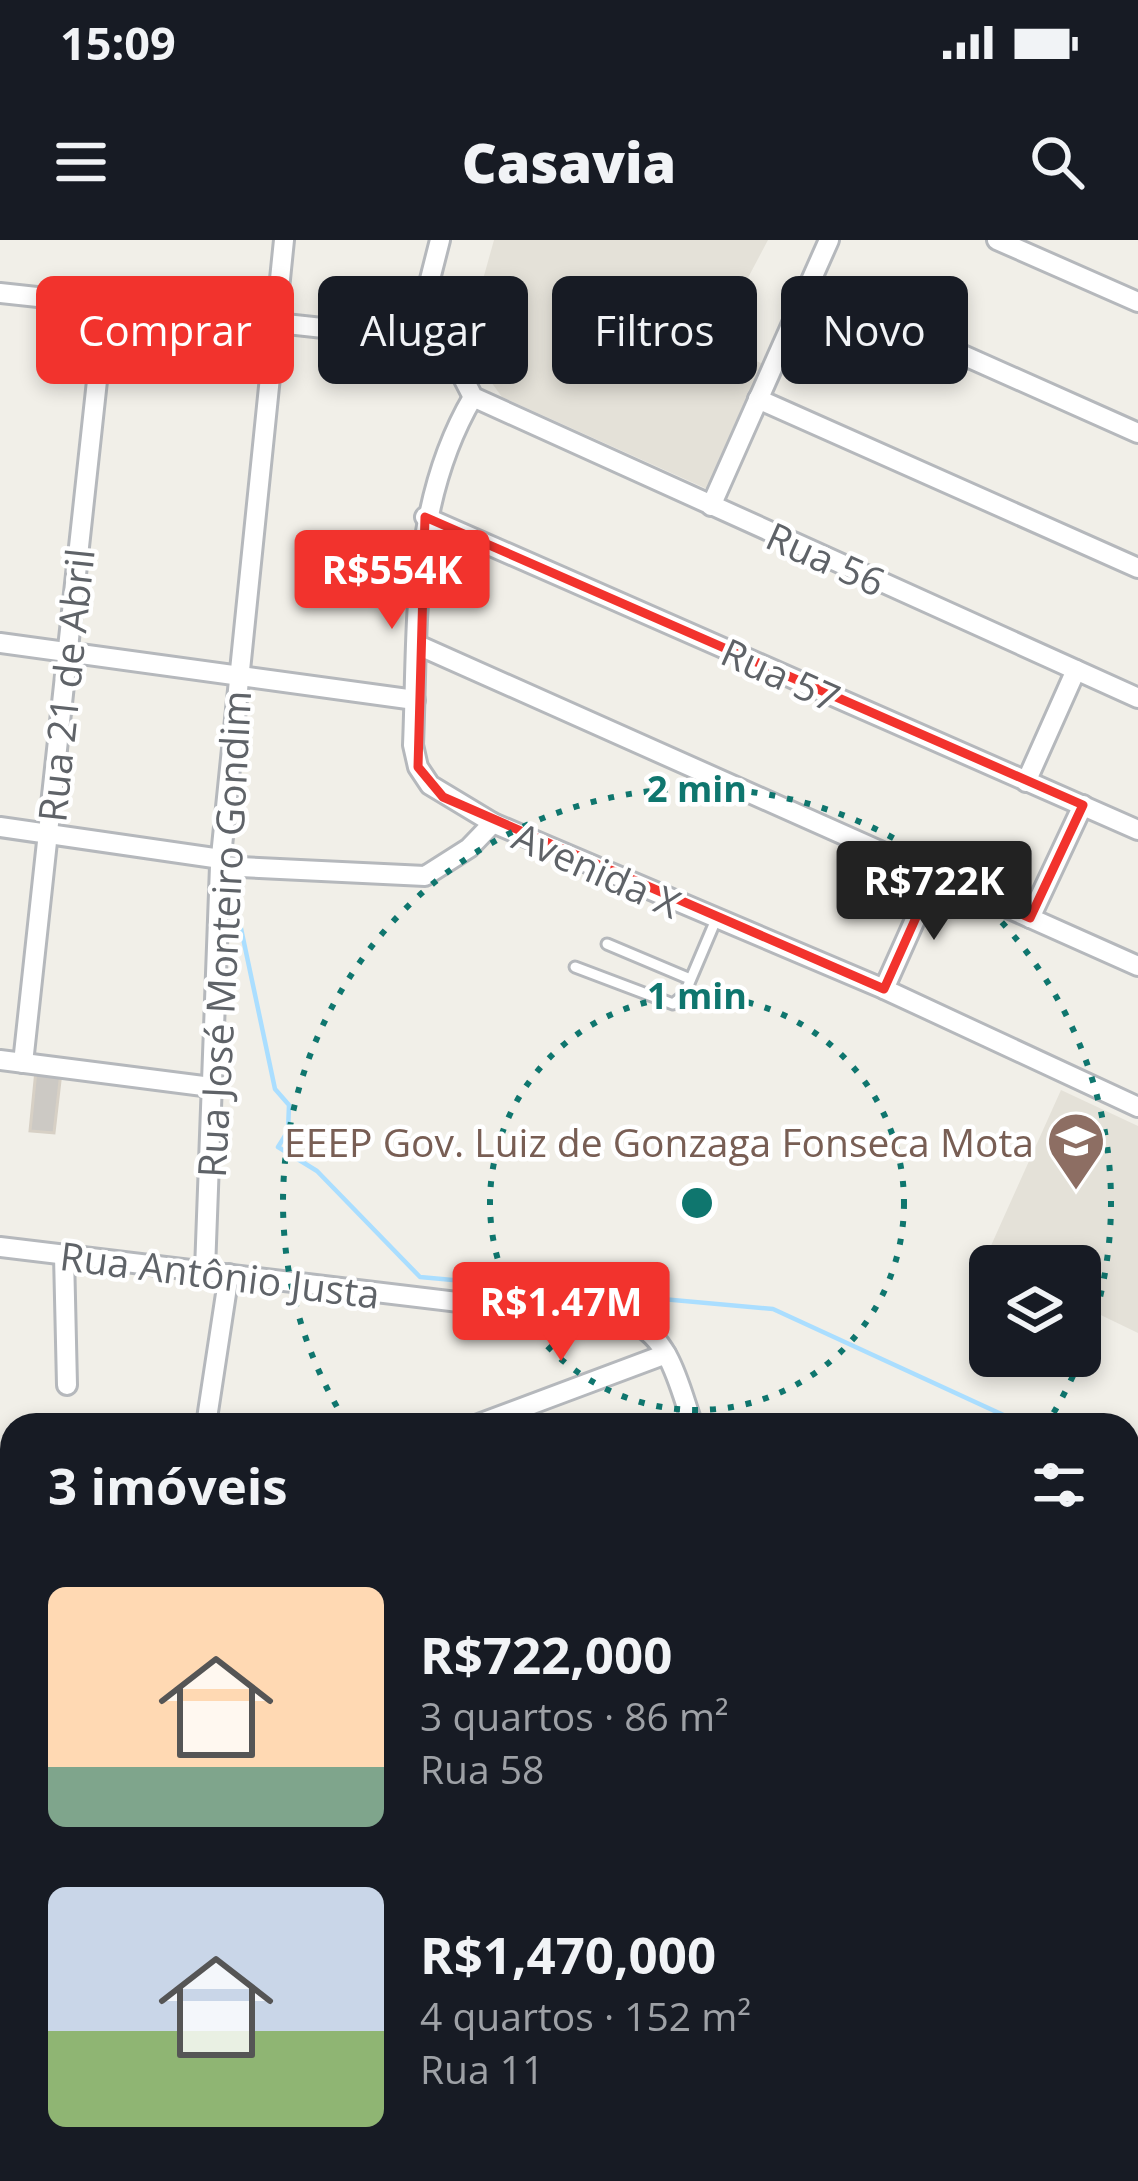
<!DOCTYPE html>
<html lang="pt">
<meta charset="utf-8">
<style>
body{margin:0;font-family:"Open Sans",sans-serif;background:#242831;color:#f1f3f6;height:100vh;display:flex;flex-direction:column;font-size:45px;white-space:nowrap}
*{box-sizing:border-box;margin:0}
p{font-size:39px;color:#9ea1a6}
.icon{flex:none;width:66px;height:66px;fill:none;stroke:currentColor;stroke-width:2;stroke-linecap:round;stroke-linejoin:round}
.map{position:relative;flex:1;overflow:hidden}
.drawer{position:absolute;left:0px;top:1173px;width:1140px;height:768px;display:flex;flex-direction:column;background:#171b24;border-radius:36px 36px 0 0;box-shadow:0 6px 18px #0003}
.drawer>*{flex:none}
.hud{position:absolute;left:36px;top:36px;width:1068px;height:108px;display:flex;gap:24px}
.tools{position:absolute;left:969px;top:1005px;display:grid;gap:24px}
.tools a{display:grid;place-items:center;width:132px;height:132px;border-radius:18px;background:#171b24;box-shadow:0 6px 18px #0003;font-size:60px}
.price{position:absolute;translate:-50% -102px;padding:0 27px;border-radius:12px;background:#f2332d;color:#fff;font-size:39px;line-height:78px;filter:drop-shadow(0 3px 6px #0008)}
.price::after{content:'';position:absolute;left:50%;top:72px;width:36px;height:27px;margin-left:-18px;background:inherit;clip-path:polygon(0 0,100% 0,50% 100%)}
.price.on{background:#222;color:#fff}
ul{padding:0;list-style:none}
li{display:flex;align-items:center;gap:36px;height:300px;padding:0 48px}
li span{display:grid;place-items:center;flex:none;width:336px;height:240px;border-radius:18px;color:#555}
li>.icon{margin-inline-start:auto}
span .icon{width:144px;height:144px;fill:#fffc;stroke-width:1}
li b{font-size:51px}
h2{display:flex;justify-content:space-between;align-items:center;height:144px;padding:0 48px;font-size:51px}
.pill{padding:0 42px;border-radius:18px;background:#171b24;box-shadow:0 6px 18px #0003;font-size:42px;line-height:108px}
.pill.on{background:#f2332d;color:#fff}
.status{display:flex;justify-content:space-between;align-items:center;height:84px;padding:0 60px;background:#171b24;direction:ltr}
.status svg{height:33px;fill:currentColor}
header{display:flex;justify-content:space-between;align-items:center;height:156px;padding:0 48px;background:#171b24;font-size:54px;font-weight:800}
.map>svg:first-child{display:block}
</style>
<div class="status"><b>15:09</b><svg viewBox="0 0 49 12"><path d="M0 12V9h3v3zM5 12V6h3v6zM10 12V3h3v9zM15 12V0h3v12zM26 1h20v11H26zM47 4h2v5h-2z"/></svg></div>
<header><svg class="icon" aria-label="menu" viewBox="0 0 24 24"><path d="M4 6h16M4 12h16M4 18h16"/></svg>Casavia<svg class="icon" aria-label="search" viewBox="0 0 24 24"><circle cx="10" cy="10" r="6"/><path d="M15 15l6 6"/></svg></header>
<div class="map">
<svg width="1138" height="1941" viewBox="0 0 1138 1941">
<rect width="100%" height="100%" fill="#f1efe8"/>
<g fill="#e4e1d8">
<path d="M494,0H768L714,102L765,125L707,249L502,157L483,131L468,93Z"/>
<path d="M1061,850L1138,886V1093L1080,1065V1026H1000L985,1019Z"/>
</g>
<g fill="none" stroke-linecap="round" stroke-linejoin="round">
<g stroke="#aadeff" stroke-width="4.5">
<path d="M239,679L275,849L289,865L288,891L278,907L317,931L420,1037L773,1069L1025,1185"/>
<path d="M1128,1213L1138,1209"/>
</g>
</g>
<path fill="#ccc9c4" stroke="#d7d0c5" stroke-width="3" d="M36,830L61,832L54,893L30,891Z"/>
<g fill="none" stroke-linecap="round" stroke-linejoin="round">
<defs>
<g id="service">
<path d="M607,704L690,739"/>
<path d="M575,727L673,764L684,755L715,682"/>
</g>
<g id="minor">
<path d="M440,0L415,98L457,126L473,157L1138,458"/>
<path d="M997,0L1138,62"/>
<path d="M808,46L1138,193"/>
<path d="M0,53L415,98"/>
<path d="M473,157C410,264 418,384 413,505L418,527L430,545L493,583L884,749L1138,867"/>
<path d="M758,159L1138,328"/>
<path d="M711,266L829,0"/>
<path d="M425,277L1138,590"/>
<path d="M0,403L415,460"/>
<path d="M420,406L1138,726"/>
<path d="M1026,542L1076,430"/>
<path d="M0,587L221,619"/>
<path d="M220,626L425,636L469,608L493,583"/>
<path d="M1030,678L1083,565"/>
<path d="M884,749L935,635"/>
<path d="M0,820L211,847"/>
<path d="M23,823L105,67"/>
<path d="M0,1007L633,1083C671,1098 680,1150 693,1185"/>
<path d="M64,1015L67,1145"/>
<path d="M205,1030L220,626L284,0"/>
<path d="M206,1185L229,1034"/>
<path d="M476,1185L666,1114"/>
<path d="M0,1346H12"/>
<path d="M1128,1486L1138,1463"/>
<path d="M0,1500H12"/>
<path d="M1128,1604L1138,1600"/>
<path d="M1128,1740L1138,1736"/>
<path d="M0,1822L12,1817"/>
<path d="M1128,1867L1138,1863"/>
<path d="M342,1929L362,1941"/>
<path d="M633,1929L638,1941"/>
<path d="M974,1929L978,1941"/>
<path d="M446,1941L478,1929"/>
<path d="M842,1941L872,1929"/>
</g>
</defs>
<use href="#service" stroke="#b5b8bc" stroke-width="15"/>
<use href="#minor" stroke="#b5b8bc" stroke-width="24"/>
<use href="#service" stroke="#fff" stroke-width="9"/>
<use href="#minor" stroke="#fff" stroke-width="18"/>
</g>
<path fill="none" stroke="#f2332d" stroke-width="9" stroke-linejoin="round" d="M425,277L1083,565L1030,678L935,635L884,749L443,557L418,527Z"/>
<g fill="none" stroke="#0f766e" stroke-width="6" stroke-dasharray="6 12">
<circle cx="697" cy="963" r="207"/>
<path d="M346 1182A414 414 0 1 1 1048 1182"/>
</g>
<defs>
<symbol id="school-pin" viewBox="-11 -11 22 30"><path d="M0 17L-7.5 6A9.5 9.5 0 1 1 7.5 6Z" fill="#8d6e63" stroke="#fff"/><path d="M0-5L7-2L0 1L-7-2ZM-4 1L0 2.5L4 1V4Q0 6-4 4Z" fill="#fff"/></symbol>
</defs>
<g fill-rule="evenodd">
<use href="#school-pin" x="1043" y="868" width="66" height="90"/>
</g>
<g text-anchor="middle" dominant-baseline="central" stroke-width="9" stroke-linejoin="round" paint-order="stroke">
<g font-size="39" fill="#5f6368" stroke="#fff">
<text transform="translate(826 318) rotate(24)">Rua 56</text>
<text transform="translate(781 434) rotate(24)">Rua 57</text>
<text transform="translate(65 445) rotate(-84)">Rua 21 de Abril</text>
<text transform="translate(597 629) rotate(24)">Avenida X</text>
<text transform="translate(223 694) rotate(-87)">Rua José Monteiro Gondim</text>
<text transform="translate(220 1034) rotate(7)">Rua Antônio Justa</text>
</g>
<g font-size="39" fill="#785e54" stroke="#fff" text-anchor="end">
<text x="1034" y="901">EEEP Gov. Luiz de Gonzaga Fonseca Mota</text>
</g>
</g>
<circle cx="697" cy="963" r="18" fill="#0f766e" stroke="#fff" stroke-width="6"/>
<g font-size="36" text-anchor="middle" font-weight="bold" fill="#0f766e" stroke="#fff" stroke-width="9" stroke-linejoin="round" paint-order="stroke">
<text x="697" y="562">2 min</text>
<text x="697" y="769">1 min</text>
</g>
</svg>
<div class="tools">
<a><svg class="icon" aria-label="layers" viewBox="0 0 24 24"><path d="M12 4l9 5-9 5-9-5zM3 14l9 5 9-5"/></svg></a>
</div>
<b class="price" style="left:392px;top:392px">R$554K</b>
<b class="price on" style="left:934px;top:703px">R$722K</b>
<b class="price" style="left:561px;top:1124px">R$1.47M</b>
<div class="hud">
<a class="pill on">Comprar</a>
<a class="pill">Alugar</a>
<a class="pill">Filtros</a>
<a class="pill">Novo</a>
</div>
<section class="drawer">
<h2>3 imóveis<svg class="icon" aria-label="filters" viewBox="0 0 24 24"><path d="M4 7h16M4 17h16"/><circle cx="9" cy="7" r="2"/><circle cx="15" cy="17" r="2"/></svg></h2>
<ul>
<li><span style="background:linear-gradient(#ffd9b3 75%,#7fa58c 0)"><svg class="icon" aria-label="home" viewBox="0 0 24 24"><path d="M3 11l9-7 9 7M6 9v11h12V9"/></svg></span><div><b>R$722,000</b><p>3 quartos · 86 m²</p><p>Rua 58</p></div></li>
<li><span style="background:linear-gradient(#c9d6e8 60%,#8fb573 0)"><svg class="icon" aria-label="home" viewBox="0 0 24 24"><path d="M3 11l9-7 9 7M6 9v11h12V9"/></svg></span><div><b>R$1,470,000</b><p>4 quartos · 152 m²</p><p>Rua 11</p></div></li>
</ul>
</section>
</div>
